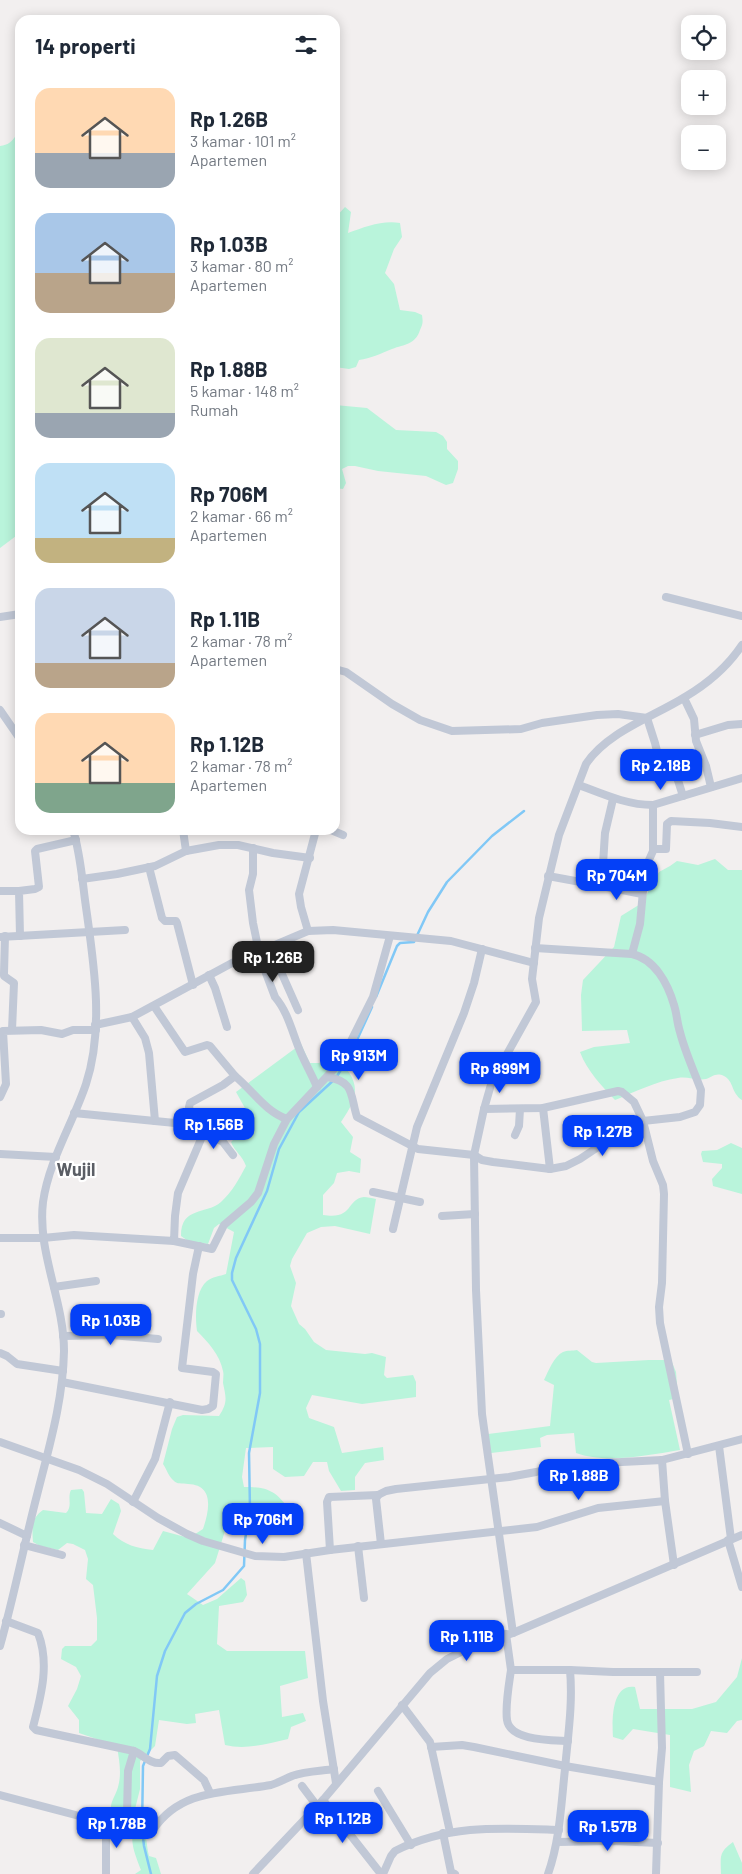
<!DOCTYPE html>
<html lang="id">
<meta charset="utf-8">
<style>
body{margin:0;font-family:Barlow,sans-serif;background:#f2f2f3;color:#1f2937;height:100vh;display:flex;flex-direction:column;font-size:19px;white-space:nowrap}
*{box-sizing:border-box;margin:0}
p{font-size:16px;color:#747a83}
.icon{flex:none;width:28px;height:28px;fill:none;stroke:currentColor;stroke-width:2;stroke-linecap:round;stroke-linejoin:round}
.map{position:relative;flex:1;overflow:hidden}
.details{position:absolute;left:15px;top:15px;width:325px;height:820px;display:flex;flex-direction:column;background:#fff;border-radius:15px;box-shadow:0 2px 12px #0003}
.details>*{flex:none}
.controls{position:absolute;left:681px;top:15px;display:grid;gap:10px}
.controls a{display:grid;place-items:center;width:45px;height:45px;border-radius:10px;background:#fff;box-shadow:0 2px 12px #0003;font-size:25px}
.price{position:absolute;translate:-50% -42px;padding:0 11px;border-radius:10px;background:#0440f7;color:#fff;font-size:16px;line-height:32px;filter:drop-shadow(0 1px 2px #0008)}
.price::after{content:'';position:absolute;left:50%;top:30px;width:15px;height:11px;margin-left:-8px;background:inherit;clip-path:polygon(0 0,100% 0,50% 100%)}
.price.on{background:#222;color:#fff}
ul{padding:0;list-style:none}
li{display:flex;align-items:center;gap:15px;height:125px;padding:0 20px}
li span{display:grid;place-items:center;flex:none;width:140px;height:100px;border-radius:15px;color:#555}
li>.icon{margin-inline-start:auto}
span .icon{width:60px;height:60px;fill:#fffc;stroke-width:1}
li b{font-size:21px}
h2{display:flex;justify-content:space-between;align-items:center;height:60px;padding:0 20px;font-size:21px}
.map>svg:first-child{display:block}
</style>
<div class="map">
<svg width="742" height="1874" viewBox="0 0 742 1874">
<rect width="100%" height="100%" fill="#f2efef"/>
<g fill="#b9f4db">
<path d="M20,134V536H16L0,548V146C8,145 12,142 16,135Z"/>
<path d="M345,207L351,212L348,233C365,227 382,220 400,223L402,237L394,249L385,273L394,284L400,310L415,312L422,315C423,322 423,324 420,330C415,345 405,344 392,349C380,354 371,358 359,360L356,367L349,369L335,367V218Z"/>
<path d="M335,405L367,408L396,430L436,432L443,436L447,442V449L458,461V469L453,483L446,485L426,476L378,471L355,466H348L342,469L346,483L343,489L335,488Z"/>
<path d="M715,859L728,870H742V1100C731,1093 734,1081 724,1076C716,1072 712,1077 706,1079C697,1081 687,1076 678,1078C656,1081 635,1092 615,1100C602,1086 587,1071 580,1052L594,1047L630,1043L627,1030L582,1031L581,995L583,980L614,947L621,916L642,903L659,872L670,866L677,861L698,865Z"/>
<path d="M301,1044L310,1063H319L334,1055C359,1080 362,1092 341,1122L353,1137L350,1152L361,1159L360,1173L349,1171L337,1173L334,1183L323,1195V1215C354,1220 346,1199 364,1197C367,1197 372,1198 376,1199L370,1234L335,1226L321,1227L307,1233L292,1259L290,1266L296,1283L291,1306L299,1324L305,1329L314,1342L326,1350L365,1354L372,1353L386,1357L384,1375L387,1378L413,1375L416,1382V1397L362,1404L312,1395L306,1408L309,1418L334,1427L342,1453L383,1447L384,1460L365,1463L355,1477V1490L341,1491L329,1471L327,1462H313L304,1476L285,1477L273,1469V1447L246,1448L242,1477L244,1487C267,1487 275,1490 289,1509L282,1516L255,1514L244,1515L240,1521L229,1518L215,1563L187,1594L203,1605L217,1599L241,1578L245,1581L247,1595L243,1602L219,1606L217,1644L227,1651H305L308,1678L280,1686L282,1717L303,1713L306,1721L291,1727L288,1739C267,1744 246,1750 225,1745L219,1710L195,1714L196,1723L187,1724L159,1720L155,1746L140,1761V1789L135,1809L113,1814C107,1805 116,1796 118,1787C122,1773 119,1760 117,1746L79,1733V1720L68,1706L77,1689L81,1676L76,1667L61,1659L62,1649L65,1646H91L97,1640V1618L93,1585L86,1579L88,1559L85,1550L73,1544L67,1543L58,1550L40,1546L33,1542C32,1529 31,1518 43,1510L66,1513C73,1506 67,1498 71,1490L82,1489L84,1492L86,1513L102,1514L111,1499L119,1504L121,1511L113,1534C124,1545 137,1548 153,1550L163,1531L189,1538L203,1529C209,1511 215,1485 188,1484C182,1483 177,1485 173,1480C169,1477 166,1468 163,1464L172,1429L177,1417L183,1415L219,1416C228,1402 226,1398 223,1383C223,1379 224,1374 223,1371C220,1355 208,1342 197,1331C195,1317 195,1291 207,1281C212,1277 220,1276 226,1274L234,1232L219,1224L214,1228L208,1244L188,1241L181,1236C181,1206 206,1215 221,1202C232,1192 239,1179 246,1166C242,1155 235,1152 231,1142L246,1127V1110L236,1092Z"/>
<path d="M731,1143L742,1148V1194L713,1186L712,1179L722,1168V1164L703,1162L701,1154L702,1151L717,1150Z"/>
<path d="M577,1350L592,1362L596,1363L649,1360H671L676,1372L678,1398L669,1400L680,1450C649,1455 606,1464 576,1453L574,1433L547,1435L540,1438L541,1447L491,1453L488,1434L550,1426L554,1385L544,1380C548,1372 554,1356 563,1352C567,1350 573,1351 577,1350Z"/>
<path d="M742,1658V1720L737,1721L727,1733L711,1731L704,1746L694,1751L689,1765L691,1792L670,1787V1735L633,1729L623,1740L613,1737C612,1722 611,1683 635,1687L640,1709H692L716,1702L737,1677Z"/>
<path d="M137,1822H141C147,1832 146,1844 149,1856L156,1858L161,1874H135L141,1870C135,1854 127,1837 137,1822Z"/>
<path d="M733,1842L742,1863V1874H721C721,1856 718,1853 733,1842Z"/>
</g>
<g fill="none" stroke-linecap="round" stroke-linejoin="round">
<g stroke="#81c8f6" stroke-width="2.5">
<path d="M376,997L397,946L400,943L414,942L428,912L447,882L492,836L524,811"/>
<path d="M151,1874L144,1846L142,1829L143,1766L150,1749L157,1676L165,1651L185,1613L196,1604L223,1590L244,1566L245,1540L250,1510L249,1453L260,1393V1344L256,1329L232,1280V1273L236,1258L267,1191L279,1149L299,1112L336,1078L352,1051L372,1007"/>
</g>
<g stroke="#c1c8d6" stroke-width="8">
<path d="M666,597L742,616"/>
<path d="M0,617L20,614"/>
<path d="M335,669L346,672L392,704L420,720L452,731L521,729L542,723L597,715L618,714L647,718L655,743L662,771L674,768L683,796"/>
<path d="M684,698L694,719L696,741L706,766L711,787"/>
<path d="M0,710L20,739"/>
<path d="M695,735L728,725L742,724"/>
<path d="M579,785C603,794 627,805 653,805L742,778"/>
<path d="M183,830L186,851"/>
<path d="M331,830L343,835"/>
<path d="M253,848V874L249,890L253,923L259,952"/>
<path d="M653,849H666L667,824L671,821L710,823L742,827"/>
<path d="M149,867L162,918L165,921H176L177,923L193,985"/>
<path d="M548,876L597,885L603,864L605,833L613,799"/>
<path d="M82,879L117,874L155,866L186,851L219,845H238L273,853L310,858"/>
<path d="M597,885L642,894"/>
<path d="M0,891H19"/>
<path d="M308,931L301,907L299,894L316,830"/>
<path d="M5,936L4,973V976L14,983L12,1030"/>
<path d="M20,936L19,891L35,889L39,887L35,851L37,849L76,840"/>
<path d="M0,937L125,930"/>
<path d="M270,947L298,1010"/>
<path d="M258,952L275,997C288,1012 292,1032 300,1051C305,1063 312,1075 317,1087"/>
<path d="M632,954L640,924L645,869L653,851V805"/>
<path d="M209,975L215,988L227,1027"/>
<path d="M154,1006L185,1052L207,1045L210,1046L235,1076L223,1085L190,1103L189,1107L195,1126"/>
<path d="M132,1017L145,1038L149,1053L155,1121"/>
<path d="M95,1025L132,1017L232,963L308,931L333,930L451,941L534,963"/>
<path d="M235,1076C253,1091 266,1112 287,1119"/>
<path d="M328,1077C355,1082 350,1095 357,1117L418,1149L474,1155L482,1160L493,1162L542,1168L550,1169L566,1166L580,1159L604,1143L643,1121L680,1117L695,1112L700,1105L701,1090C694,1071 685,1052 680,1032C677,1023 677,1014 674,1005C668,984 655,959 632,954L535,948"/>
<path d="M0,1097L6,1084L3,1031L41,1030L62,1034L73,1030H96"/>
<path d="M543,1108L550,1169"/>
<path d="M484,1109L543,1108L618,1091L622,1092L634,1102L643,1121L653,1161L663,1185L664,1194L662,1283L659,1307L660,1323L688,1454"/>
<path d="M204,1132L223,1142L233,1155"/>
<path d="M515,1135L519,1126L520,1109"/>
<path d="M0,1154L56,1157"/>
<path d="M373,1192L420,1202"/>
<path d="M442,1216L475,1214"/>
<path d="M393,1229L417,1127L464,1013L474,983L482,949"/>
<path d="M0,1238H43L74,1235L174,1241L175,1216L178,1193L204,1132L195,1126L175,1123L74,1113"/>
<path d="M174,1241L212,1249L224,1225L251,1202L258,1193L274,1144L287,1119L334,1069L349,1045L373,997L390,936"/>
<path d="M54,1287L96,1281"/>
<path d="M0,1314H1"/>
<path d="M63,1336L111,1335L158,1339"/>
<path d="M0,1353L7,1356L17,1364L63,1371"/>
<path d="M62,1382L202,1410L208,1409L213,1406L216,1374L213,1372L182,1368L193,1274L199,1246"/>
<path d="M0,1442L79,1470L107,1484L158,1518L187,1534L203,1541L255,1556L284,1557L330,1550L537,1527L598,1508L665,1501"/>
<path d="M719,1446L731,1539"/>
<path d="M662,1460L665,1501L674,1565"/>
<path d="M133,1502L155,1459L170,1402"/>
<path d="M0,1523L27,1536"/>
<path d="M728,1540L742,1587"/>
<path d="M381,1544L376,1499L378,1495L386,1491L396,1489L509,1477L536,1472L562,1465L662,1460L742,1439"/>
<path d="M24,1545L62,1555"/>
<path d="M358,1546L364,1598"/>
<path d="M330,1550L327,1502L329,1497L378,1495"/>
<path d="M306,1553L323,1701L336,1783"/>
<path d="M513,1633L482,1414L476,1290L474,1155L484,1109L492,1081L536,1002L532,979L539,918L559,835L586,764C607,732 653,717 685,697C707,684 728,666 742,645"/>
<path d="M506,1634L511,1670H570C573,1703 568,1735 565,1769C561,1805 560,1840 548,1874"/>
<path d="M0,1646C14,1596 24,1545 37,1495C49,1447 63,1401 64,1351C64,1300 37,1253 43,1202C49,1160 73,1123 86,1084C105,1026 93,959 85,900C82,877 80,852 73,830"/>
<path d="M511,1670C509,1684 505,1706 507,1720C510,1741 552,1740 568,1741"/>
<path d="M570,1670L613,1672H697"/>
<path d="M402,1705L430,1742L450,1832"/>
<path d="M431,1747L462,1745L474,1747L565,1766L659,1782L656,1874"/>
<path d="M134,1751C143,1755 150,1764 161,1763L168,1756L175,1755L204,1780L210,1793"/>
<path d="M659,1782L662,1748L660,1672"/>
<path d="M302,1786L317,1806"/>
<path d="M378,1791L411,1845"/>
<path d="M0,1795L106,1823L119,1822L127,1814L128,1771L134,1751L36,1730L33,1727C41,1696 50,1664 38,1633L6,1621"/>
<path d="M323,1800L381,1874"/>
<path d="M153,1830C181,1788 227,1793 271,1785C278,1783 285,1779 292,1776C305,1771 320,1771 334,1769"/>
<path d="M443,1833L451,1872L455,1874"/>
<path d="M557,1842L614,1841L658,1843"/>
<path d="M106,1874V1823"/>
<path d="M253,1874L323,1800L430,1673L447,1659L471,1647L513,1633L742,1535"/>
<path d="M383,1874L391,1856L395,1851C449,1824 501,1828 559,1830"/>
</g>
</g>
<g text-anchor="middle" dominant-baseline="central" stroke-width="4.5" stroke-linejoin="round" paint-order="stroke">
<g font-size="18" font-weight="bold" fill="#5b5e65" stroke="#fff">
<text x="76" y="1169">Wujil</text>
</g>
</g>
</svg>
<div class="controls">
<a><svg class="icon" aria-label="locate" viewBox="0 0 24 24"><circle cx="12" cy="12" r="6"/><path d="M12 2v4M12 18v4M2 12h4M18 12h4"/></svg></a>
<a>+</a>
<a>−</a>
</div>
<b class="price" style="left:661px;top:791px">Rp 2.18B</b>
<b class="price" style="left:617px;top:901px">Rp 704M</b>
<b class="price on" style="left:273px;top:983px">Rp 1.26B</b>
<b class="price" style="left:359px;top:1081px">Rp 913M</b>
<b class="price" style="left:500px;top:1094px">Rp 899M</b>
<b class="price" style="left:214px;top:1150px">Rp 1.56B</b>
<b class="price" style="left:603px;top:1157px">Rp 1.27B</b>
<b class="price" style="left:111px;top:1346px">Rp 1.03B</b>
<b class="price" style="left:579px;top:1501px">Rp 1.88B</b>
<b class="price" style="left:263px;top:1545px">Rp 706M</b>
<b class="price" style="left:467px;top:1662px">Rp 1.11B</b>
<b class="price" style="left:343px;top:1844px">Rp 1.12B</b>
<b class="price" style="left:117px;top:1849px">Rp 1.78B</b>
<b class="price" style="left:608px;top:1852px">Rp 1.57B</b>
<section class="details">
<h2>14 properti<svg class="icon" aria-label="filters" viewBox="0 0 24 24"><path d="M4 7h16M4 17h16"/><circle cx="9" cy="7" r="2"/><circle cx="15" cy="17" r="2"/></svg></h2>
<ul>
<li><span style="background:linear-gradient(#ffd9b3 65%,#9aa5b1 0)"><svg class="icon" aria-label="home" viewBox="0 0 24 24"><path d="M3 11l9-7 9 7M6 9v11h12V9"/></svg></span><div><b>Rp 1.26B</b><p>3 kamar · 101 m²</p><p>Apartemen</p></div></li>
<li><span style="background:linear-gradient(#a9c7e8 60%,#b9a48a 0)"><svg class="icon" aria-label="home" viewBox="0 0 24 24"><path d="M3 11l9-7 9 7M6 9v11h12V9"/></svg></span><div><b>Rp 1.03B</b><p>3 kamar · 80 m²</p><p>Apartemen</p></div></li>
<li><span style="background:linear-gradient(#dfe7d0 75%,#9aa5b1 0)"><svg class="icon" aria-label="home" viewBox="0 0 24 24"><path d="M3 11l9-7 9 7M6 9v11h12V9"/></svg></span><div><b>Rp 1.88B</b><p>5 kamar · 148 m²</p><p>Rumah</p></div></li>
<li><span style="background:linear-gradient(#bfe0f5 75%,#c2b280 0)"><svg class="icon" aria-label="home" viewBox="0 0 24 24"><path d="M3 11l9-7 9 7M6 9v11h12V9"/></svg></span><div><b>Rp 706M</b><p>2 kamar · 66 m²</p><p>Apartemen</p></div></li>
<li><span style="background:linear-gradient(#c9d6e8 75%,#b9a48a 0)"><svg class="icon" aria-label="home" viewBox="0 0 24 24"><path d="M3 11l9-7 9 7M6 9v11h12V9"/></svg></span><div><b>Rp 1.11B</b><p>2 kamar · 78 m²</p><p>Apartemen</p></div></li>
<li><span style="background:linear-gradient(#ffd9b3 70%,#7fa58c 0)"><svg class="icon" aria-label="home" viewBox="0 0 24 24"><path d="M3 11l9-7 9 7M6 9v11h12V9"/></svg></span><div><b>Rp 1.12B</b><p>2 kamar · 78 m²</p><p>Apartemen</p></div></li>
</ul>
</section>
</div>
